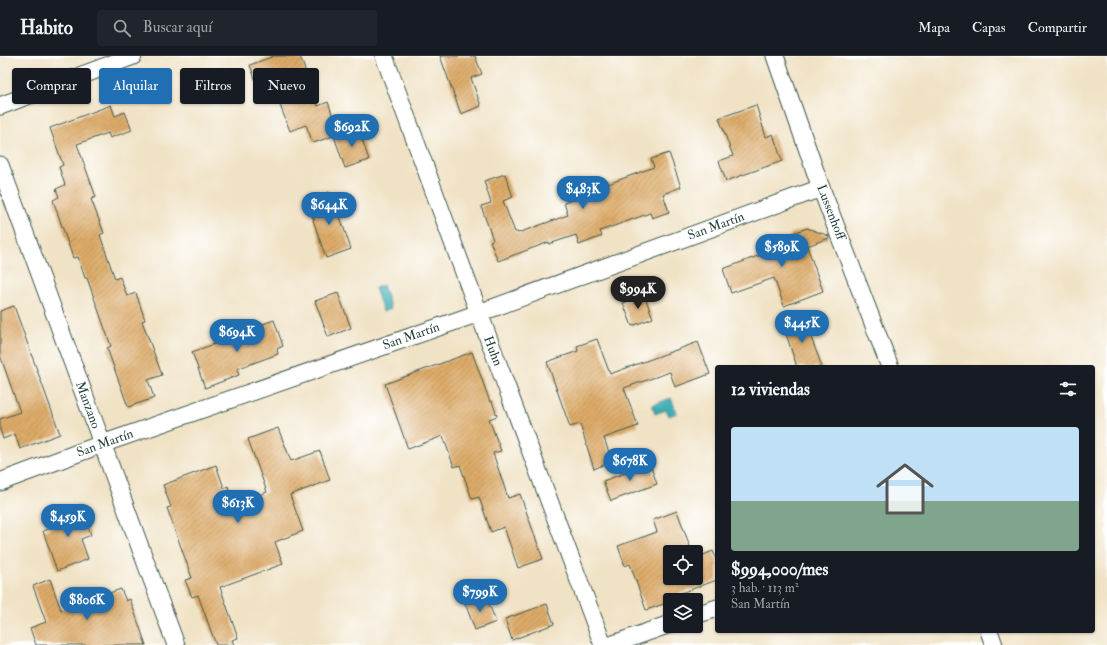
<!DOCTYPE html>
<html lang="es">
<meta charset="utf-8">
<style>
body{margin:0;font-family:"IM FELL Double Pica",serif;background:#20242c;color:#f1f3f6;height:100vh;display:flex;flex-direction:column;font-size:15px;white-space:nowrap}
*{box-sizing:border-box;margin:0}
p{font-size:13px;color:#9ea1a6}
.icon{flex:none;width:22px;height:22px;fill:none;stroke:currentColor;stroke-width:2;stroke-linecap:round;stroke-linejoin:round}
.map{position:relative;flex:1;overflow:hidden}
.side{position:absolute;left:715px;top:309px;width:380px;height:268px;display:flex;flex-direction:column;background:#171b24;border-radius:4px;box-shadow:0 1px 3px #0004}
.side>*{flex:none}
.hud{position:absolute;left:12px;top:12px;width:380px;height:36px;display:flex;gap:8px}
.fabs{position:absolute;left:663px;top:489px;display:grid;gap:8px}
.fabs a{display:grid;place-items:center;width:40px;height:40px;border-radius:4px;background:#171b24;box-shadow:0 1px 3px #0004;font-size:20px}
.price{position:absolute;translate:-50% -34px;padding:0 9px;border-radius:14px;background:#1f6fb2;color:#fff;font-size:13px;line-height:26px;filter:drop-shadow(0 1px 2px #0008)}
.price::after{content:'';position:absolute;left:50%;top:24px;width:12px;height:9px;margin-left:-6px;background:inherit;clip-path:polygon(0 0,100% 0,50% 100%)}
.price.current{background:#222;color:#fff}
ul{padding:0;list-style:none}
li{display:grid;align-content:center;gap:8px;height:212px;padding:0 16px}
li span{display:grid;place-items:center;height:124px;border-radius:4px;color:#555}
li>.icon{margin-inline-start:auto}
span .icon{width:72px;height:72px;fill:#fffc;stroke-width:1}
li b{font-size:17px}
h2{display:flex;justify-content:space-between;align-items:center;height:48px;padding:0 16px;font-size:17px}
.pill{padding:0 14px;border-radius:4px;background:#171b24;box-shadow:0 1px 3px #0004;font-size:14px;line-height:36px}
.pill.current{background:#1f6fb2;color:#fff}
header{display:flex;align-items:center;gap:24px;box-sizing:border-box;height:56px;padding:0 20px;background:#171b24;border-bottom:1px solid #363941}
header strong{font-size:19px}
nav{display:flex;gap:22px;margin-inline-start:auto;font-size:14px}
.search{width:280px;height:36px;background:#20242c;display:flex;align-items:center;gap:10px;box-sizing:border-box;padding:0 14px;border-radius:4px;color:#9ea1a6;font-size:15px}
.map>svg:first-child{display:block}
</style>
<header>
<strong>Habito</strong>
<div class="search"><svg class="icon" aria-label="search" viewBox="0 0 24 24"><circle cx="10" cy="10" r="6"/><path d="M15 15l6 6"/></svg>Buscar aquí</div>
<nav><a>Mapa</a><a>Capas</a><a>Compartir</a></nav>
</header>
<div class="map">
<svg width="1107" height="589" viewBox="0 0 1107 589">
<defs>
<pattern id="building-hatch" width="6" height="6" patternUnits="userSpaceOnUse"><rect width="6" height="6" fill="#ddab69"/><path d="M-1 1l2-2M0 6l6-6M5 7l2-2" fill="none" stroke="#b38c57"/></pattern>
</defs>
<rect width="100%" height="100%" fill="#fff"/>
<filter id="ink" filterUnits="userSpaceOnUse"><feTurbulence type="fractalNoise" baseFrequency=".025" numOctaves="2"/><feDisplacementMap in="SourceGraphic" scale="8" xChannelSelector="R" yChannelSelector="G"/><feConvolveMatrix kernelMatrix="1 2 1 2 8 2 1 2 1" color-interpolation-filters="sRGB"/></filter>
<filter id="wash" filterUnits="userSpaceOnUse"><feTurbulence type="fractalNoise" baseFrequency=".012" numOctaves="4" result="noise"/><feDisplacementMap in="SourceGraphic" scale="16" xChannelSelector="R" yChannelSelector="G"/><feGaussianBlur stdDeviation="0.9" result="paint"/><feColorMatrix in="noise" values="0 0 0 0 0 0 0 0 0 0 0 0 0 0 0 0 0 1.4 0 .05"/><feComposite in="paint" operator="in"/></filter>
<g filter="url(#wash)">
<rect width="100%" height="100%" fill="#f0e2c5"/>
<g fill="#39abb3" stroke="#2c7474">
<path d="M383,229L391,253L383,256L375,232Z"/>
<path d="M671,342L677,357L669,360L666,354L655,358L652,349Z"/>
</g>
<g id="blocks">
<g fill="url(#building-hatch)">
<path d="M274,0H300L318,50L328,46L339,78L313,87L306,69L290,75L271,26L258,31L250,9Z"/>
<path d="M440,0H475L482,18L471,22L481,50L461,58Z"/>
<path d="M111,49L115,60L125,56L132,74L110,82L108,77L77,88L96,141L91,143L104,177L100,179L115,223L120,221L127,240L136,237L145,264L142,265L162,319L148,324L154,342L128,351L107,292L111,290L87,222H85L78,201L73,202L53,144L59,141L56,133L65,129L59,111L63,109L50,72Z"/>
<path d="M756,49L766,81L773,78L782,105L726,125L719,105L733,100L719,62Z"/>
<path d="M358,71L369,104L345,112L334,80Z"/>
<path d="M669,97L681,131L663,138L669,156L652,162L650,157L600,175L602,180L579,189L576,179L549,188V186L498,205L490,185L493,184L481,150L491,147L484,125L505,118L513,141L503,145L515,176H517L518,177L568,159L564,147L601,133L600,131L654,111L651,103Z"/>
<path d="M329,136L336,156L338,155L351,193L326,202L313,164H314L307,144Z"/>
<path d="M807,172L829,180V182L807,190L823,235L784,250L774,222L731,237L723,213L766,197L764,191L791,181L790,178Z"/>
<path d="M338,237L351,272L328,281L315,245Z"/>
<path d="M644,239L653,262L632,270L623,247Z"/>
<path d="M14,250L60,378L20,393L15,378L3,383L0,373V363L20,356L0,299V255Z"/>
<path d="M804,262L822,311H797L783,269Z"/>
<path d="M274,264L283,290L277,293L278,298L237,313L239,319L205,332L192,296L231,282L230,280Z"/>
<path d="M597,283L610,318L698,286L710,318L675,331L670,316L624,332L638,370L604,382L612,405L594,413L580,368L570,371L547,306L578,295L577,290Z"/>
<path d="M472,296L490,346L492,345L497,360L489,363L501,395L493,397L508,442L520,438L543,503L518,512L504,471L491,476L479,441L472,443L460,409L454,411L443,380L408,393L385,328Z"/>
<path d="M278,372L291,405L320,395L330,424L290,439L303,475L275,486L283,508L220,531L238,582L232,584L234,589H216L198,539L192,541L185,524L192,522L167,452L171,451L163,429L216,409L224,432L228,430L234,449L267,436L248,383Z"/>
<path d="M650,408L657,428L611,445L603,425Z"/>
<path d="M80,449L91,479L81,483L88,503L57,515L43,475L57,470L53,459Z"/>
<path d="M677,455L692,496H670V522H696V502L713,495L717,506V524L670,541L671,544H670V546L646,554L630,508L625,510L618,490L657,476L653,464Z"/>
<path d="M50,523L61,554L121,533L126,545L130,543L146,589H36L30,572L46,566L33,530Z"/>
<path d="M486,540L496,566L475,574L465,547Z"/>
<path d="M547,548L554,568L512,584L505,563Z"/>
</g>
</g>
</g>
<g filter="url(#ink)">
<use href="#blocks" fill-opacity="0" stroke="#3e564a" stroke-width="1"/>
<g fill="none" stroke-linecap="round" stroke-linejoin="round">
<defs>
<g id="minor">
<path d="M384,0L479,257L603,589"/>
<path d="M775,0L821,132L890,311"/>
<path d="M0,50L133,0"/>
<path d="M0,109L176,589"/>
<path d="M0,426L102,388L479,257L821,132"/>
<path d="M696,559L717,552"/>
<path d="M989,575L994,589"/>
<path d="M611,589L670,568"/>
</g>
</defs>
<use href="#minor" stroke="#3e564a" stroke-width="19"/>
<use href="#minor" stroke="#fff" stroke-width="17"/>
</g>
</g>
<g text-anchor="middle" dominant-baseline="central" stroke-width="3.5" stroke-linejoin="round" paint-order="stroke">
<g font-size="13" fill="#1f3d34" stroke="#fff">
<text transform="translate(831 156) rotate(69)">Lussenhoff</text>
<text transform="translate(716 170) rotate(-20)">San Martín</text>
<text transform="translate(411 280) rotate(-19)">San Martín</text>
<text transform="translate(493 295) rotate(69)">Huhn</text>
<text transform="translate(88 349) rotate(70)">Manzano</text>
<text transform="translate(105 387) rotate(-20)">San Martín</text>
</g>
</g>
</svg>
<div class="fabs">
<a><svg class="icon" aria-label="locate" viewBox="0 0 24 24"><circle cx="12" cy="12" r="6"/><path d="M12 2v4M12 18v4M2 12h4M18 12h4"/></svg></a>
<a><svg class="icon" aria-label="layers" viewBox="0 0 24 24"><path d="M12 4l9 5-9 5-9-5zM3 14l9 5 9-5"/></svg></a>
</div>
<b class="price" style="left:352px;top:92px">$692K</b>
<b class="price" style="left:583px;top:154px">$483K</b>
<b class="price" style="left:329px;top:170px">$644K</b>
<b class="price" style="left:782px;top:212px">$589K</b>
<b class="price current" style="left:638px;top:254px">$994K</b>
<b class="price" style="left:802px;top:288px">$445K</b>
<b class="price" style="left:237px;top:297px">$694K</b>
<b class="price" style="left:630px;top:426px">$678K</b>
<b class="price" style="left:238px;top:468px">$613K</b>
<b class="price" style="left:68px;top:482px">$459K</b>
<b class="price" style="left:480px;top:557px">$799K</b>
<b class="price" style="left:87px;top:565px">$806K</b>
<div class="hud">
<a class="pill">Comprar</a>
<a class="pill current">Alquilar</a>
<a class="pill">Filtros</a>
<a class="pill">Nuevo</a>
</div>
<section class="side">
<h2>12 viviendas<svg class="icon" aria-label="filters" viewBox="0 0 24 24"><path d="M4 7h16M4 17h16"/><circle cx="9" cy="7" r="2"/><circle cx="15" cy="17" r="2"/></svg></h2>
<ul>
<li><span style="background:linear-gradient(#bfe0f5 60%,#7fa58c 0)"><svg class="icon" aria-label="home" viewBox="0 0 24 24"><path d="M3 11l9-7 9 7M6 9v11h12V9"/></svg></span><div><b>$994,000/mes</b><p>3 hab. · 113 m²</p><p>San Martín</p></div></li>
</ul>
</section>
</div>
